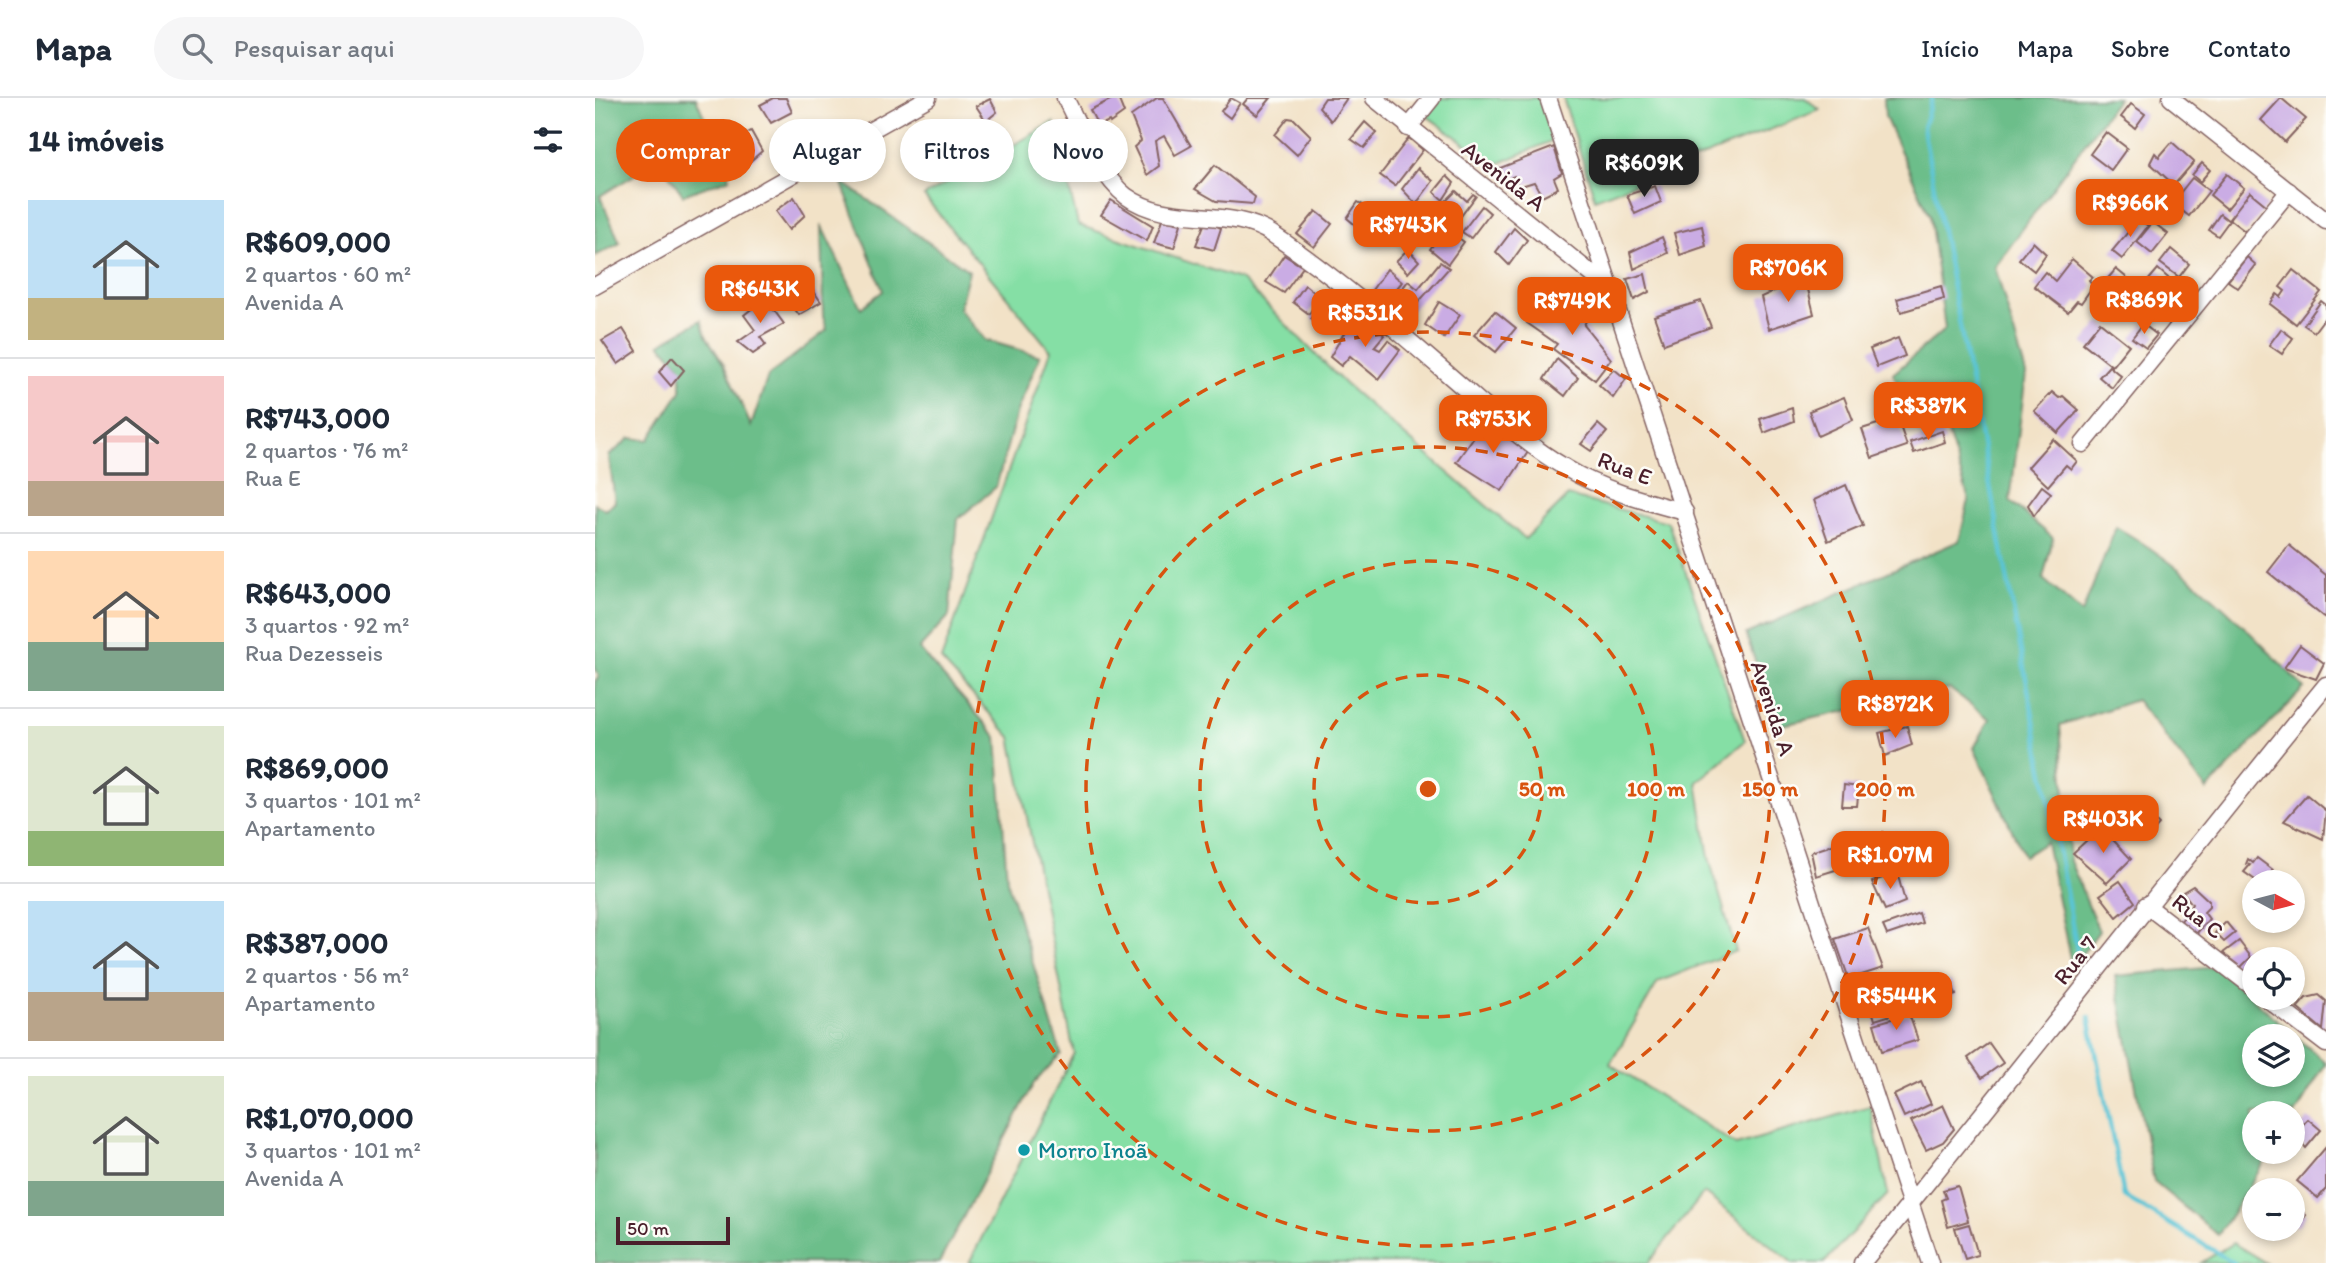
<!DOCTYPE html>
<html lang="pt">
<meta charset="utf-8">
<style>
body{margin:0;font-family:Itim,sans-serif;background:#f6f6f7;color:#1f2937;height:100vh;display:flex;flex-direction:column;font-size:26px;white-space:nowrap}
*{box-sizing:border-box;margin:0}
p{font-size:23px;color:#747a83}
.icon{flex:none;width:38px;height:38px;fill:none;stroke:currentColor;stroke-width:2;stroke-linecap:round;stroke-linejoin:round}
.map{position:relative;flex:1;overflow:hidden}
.details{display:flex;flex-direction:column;background:#fff;width:595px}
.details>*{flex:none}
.banner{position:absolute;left:21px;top:21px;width:665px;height:63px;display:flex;gap:14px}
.needle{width:46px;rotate:97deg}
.fabs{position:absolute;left:1647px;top:772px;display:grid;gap:14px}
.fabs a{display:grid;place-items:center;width:63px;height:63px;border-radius:50%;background:#fff;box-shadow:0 4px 10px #0003;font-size:35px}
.scale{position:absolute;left:21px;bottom:18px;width:114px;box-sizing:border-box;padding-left:7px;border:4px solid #4a1f2b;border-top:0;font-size:19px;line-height:24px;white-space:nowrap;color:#4a1f2b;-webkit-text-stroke:5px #fdfcf7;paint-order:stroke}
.price{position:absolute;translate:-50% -60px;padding:0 16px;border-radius:14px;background:#ea580c;color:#fff;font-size:23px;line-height:46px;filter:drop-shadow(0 2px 4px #0008)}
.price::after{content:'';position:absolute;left:50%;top:42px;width:21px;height:16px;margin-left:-10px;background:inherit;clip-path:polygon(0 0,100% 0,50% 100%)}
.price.current{background:#222;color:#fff}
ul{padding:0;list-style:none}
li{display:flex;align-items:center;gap:21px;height:175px;padding:0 28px}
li+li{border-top:2px solid #e0e1e3}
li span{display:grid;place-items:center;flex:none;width:196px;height:140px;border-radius:0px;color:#555}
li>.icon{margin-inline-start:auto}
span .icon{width:84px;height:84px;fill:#fffc;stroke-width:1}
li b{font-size:30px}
h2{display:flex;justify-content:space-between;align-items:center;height:84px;padding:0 28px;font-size:30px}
.chip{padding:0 24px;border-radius:32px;background:#fff;box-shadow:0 4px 10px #0003;font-size:24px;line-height:63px}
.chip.current{background:#ea580c;color:#fff}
header{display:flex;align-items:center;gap:42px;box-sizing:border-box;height:98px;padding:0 35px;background:#fff;border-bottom:2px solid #e0e1e3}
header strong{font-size:33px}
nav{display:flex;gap:38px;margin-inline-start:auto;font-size:24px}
.search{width:490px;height:63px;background:#f6f6f7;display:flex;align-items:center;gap:18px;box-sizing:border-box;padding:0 24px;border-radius:38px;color:#747a83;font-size:26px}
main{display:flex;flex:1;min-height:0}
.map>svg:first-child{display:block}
</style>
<header>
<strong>Mapa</strong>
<div class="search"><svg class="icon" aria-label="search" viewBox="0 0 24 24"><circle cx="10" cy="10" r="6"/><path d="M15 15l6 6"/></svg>Pesquisar aqui</div>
<nav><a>Início</a><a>Mapa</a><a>Sobre</a><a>Contato</a></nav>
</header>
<main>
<section class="details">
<h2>14 imóveis<svg class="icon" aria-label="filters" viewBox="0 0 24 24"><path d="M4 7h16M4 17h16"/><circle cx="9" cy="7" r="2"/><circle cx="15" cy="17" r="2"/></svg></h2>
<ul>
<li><span style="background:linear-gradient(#bfe0f5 70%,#c2b280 0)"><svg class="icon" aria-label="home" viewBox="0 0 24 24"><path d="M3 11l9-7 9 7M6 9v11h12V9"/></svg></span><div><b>R$609,000</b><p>2 quartos · 60 m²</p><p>Avenida A</p></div></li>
<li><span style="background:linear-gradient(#f6c9c9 75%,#b9a48a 0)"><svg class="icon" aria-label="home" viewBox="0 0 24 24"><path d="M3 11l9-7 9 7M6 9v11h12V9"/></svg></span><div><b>R$743,000</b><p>2 quartos · 76 m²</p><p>Rua E</p></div></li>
<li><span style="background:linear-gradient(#ffd9b3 65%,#7fa58c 0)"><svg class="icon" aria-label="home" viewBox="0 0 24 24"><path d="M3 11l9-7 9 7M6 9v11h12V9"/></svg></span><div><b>R$643,000</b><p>3 quartos · 92 m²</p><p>Rua Dezesseis</p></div></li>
<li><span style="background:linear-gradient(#dfe7d0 75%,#8fb573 0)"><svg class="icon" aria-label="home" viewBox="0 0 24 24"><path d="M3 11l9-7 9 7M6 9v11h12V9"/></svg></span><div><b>R$869,000</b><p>3 quartos · 101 m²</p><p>Apartamento</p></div></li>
<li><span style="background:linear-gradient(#bfe0f5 65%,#b9a48a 0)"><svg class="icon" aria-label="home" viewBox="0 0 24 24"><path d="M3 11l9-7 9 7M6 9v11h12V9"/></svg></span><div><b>R$387,000</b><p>2 quartos · 56 m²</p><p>Apartamento</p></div></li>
<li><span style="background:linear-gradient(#dfe7d0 75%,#7fa58c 0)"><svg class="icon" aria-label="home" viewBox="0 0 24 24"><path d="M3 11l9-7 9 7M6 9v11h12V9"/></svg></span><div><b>R$1,070,000</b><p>3 quartos · 101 m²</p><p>Avenida A</p></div></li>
</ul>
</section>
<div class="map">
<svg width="1731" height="1165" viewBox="0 0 1731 1165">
<rect width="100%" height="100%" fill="#fdfcf7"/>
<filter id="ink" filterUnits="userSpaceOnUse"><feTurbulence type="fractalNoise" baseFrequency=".0143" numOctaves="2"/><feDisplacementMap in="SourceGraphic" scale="14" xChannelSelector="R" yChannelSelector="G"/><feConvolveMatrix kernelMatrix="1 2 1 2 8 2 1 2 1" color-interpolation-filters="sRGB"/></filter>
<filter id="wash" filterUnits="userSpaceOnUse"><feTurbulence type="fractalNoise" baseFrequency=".00686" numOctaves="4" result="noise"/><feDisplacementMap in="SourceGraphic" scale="28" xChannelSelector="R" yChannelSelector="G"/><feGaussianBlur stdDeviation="1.57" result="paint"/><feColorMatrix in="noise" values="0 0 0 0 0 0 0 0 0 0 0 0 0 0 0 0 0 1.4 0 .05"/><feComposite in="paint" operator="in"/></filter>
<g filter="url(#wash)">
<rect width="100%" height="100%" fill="#f2e2c7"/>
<g fill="#85dfa5" stroke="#687f68" stroke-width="2">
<path d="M846,0H945L959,42L900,67L832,18Z"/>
<path d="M968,0H1210L1225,12L1000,101Z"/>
<path d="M459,24L483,127L647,182L750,286L930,441L973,398L1073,424L1150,643L1102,684L1114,760L1141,853L1063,884L1015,966L1141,1047L1275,1008L1293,1096L1229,1165H1198L1109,1095L1053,1165H374L479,955L416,639L346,562L456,253L329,98Z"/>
<path d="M1638,1145L1671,1165H1606Z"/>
</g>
<g fill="#6cbe8a" stroke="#5b6e5a" stroke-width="2" fill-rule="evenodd">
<path d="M0,0H101L135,80L88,97L64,62L5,98L25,145L0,158Z"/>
<path d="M1289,0H1523L1400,169L1431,276L1415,403L1458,440L1448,481L1487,515L1521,429C1594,470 1652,530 1709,590L1612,692L1541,602L1465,627L1475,763L1504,833L1477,870L1451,744L1429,758L1379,650L1395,621L1355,591L1182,628L1151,536L1364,443L1374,402L1351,329L1323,322L1298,276L1350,231L1335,118L1290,19Z"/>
<path d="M246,83L374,173L364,211L390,242L445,258L422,313L401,389L363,421L354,518L324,551L402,639L412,782L466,956L439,985L344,1165H0V583L4,579L0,570V406L11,412L20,404L14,358L35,340L54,342L86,293V269L65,246L106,222L111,238L129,267L156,328L173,278L232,232L228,219L226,127L266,210L288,193Z"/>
<path d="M1622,869L1731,965L1698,1020V1015H1659V1054H1676L1623,1137L1559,1084L1520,878ZM1659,938H1698V976H1659Z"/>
</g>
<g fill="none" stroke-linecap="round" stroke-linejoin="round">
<g stroke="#5ac4d5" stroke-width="4.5">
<path d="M1337,0L1328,30L1484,863"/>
<path d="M1494,919L1529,1098L1639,1165"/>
</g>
</g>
<g id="blocks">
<g fill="#caace4">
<path d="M178,0H191L197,14L176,25L165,7Z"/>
<path d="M519,0H523L529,15L515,25L514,23L503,28L495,12Z"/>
<path d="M562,0H568L596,48L580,57L569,38L560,43L564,68L552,77L539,49L546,43L536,18Z"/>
<path d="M636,0L645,5L635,20L626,13Z"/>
<path d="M653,0H676L662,17L648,6Z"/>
<path d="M730,0H752L736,23L724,9Z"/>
<path d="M1686,0L1711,21L1690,44L1666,22Z"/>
<path d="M395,1L402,14L391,23L381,8Z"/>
<path d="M1536,6L1550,16L1540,30L1526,19Z"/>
<path d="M693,20L699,21L716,38L702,57L680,37Z"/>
<path d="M770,24L782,35L769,50L756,41Z"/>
<path d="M156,33L167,53L150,68L133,46Z"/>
<path d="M1511,34L1532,50L1516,72L1495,56Z"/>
<path d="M814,40L828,52L800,88L785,77Z"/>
<path d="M1577,44L1599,64L1579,87L1555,65L1560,55L1564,59Z"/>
<path d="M959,49L967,75L959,80L963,90L947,98L939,84L923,89L919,78L910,82L905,70Z"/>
<path d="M1607,65L1615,72L1605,84L1597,77Z"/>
<path d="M620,67L660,99L658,106L621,103L600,91Z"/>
<path d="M823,70L838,83L821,106L807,91Z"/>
<path d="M1632,76L1649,90L1632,111L1615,97Z"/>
<path d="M852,78L859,85L848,102L839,94Z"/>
<path d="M1597,80L1614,93L1594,118L1577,105Z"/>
<path d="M1060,88L1066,104L1040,116L1032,97Z"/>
<path d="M861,93L872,103L878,96L881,98L863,122L846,108Z"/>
<path d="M1655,94L1672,108L1651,134L1634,121Z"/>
<path d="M199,99L210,117L194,132L180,113Z"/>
<path d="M516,102L558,128L552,143L506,117Z"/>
<path d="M763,104L777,112L765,131L752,120Z"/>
<path d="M887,108L895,115L876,140L867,134Z"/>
<path d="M721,113L737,126L719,149L702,136Z"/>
<path d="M1625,116L1634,123L1623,138L1614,132Z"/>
<path d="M1544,121L1553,128L1527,161L1517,153Z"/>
<path d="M567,122L586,126L579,150L559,145Z"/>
<path d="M611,122L626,130L619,152L601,147Z"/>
<path d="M1558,124L1573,136L1557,156L1542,144Z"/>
<path d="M1107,128L1111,148L1085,157L1079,135Z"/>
<path d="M851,130L869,144L853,166L835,151Z"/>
<path d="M919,130L932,142L914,167L901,154Z"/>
<path d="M1067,139L1073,155L1039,171L1035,154Z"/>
<path d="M1438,144L1451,156L1439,173L1424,161Z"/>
<path d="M813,151L824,163L813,175L801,163Z"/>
<path d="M1576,151L1594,166L1584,179L1565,165Z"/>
<path d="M689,157L708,169L689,195L671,184Z"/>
<path d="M1652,159L1661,167L1643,190L1633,183Z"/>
<path d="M1477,161L1498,179L1494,182L1498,188L1486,205L1482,203L1473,214L1439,188L1450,174L1460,183Z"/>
<path d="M845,164L854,170L812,217L795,207L813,183L823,191Z"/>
<path d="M792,171L807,184L793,201L777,192Z"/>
<path d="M1521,171L1532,180L1519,196L1508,186Z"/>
<path d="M1563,171L1579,185L1563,204L1547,190Z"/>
<path d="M1698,172L1726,194L1701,226L1675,206L1682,196L1686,199L1690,193L1685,189Z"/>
<path d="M1050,176L1054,194L1039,202L1032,181Z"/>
<path d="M209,179L226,204L204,217L187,193Z"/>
<path d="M1210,179L1219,216L1174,231L1166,199Z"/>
<path d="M710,187L725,199L714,216L698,204Z"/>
<path d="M1541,187L1560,205L1548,219L1529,201Z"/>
<path d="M1346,188L1349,201L1306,214L1302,201Z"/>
<path d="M170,200L189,226L165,239L171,247L158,256L143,244L160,232L149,217Z"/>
<path d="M984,201L997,210L989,227L1016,261L1000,282L958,251L962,246L932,225L946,202L967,219Z"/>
<path d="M1106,203L1116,229L1069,246L1059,218Z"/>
<path d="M1726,203L1731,207V218L1719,234L1709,227Z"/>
<path d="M844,204L865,217L849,240L830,227Z"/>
<path d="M725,208L740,221L734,232L716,220Z"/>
<path d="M900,213L921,230L901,254L879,237Z"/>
<path d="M756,223L772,235L779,226L789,237L779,249L785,252L793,242L805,252L783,281L755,258L746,268L735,259Z"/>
<path d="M1505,224L1534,247L1517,268L1488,245Z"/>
<path d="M1548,226L1562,237L1551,250L1537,240Z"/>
<path d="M28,231L42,253L23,266L7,243Z"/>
<path d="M1686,231L1698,240L1687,256L1674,247Z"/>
<path d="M1303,240L1310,258L1282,269L1275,251Z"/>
<path d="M77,259L89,272L76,288L64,274Z"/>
<path d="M962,261L983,280L970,298L949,281Z"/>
<path d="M1514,268L1526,278L1517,290L1504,279Z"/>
<path d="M1019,271L1031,281L1018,300L1004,287Z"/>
<path d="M1457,294L1464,300L1468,298L1484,312L1463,335L1439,313Z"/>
<path d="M1301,298L1307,313L1296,318L1290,303Z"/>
<path d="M1249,299L1258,322L1223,338L1214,313Z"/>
<path d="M1197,310L1199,323L1169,335L1165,321Z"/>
<path d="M1308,318L1313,325L1305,328L1312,348L1277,360L1267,331Z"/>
<path d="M893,319L933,354L907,393L861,364Z"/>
<path d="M1003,326L1012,334L996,353L986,346Z"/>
<path d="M1347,333L1350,344L1319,355L1315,344Z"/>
<path d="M1458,341L1482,363L1476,371L1471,367L1453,388L1433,369Z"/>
<path d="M1251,387L1268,428L1233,443L1219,402Z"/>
<path d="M1447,388L1456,395L1439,418L1433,407Z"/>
<path d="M1694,447L1731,477V521L1673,474Z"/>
<path d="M1705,547L1729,565L1721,581L1689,570Z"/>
<path d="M1312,628L1317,647L1290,658L1284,635Z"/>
<path d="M1249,687L1264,689L1262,708H1247Z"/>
<path d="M1712,697L1731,713L1728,741L1689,723Z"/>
<path d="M1551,714L1564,727L1554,738L1542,727Z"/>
<path d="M1506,729L1536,761L1512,785L1478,755Z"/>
<path d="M1256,741L1263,765L1221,778L1216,754Z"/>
<path d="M1291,747L1297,770L1279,776L1272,753Z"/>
<path d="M1662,760L1678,772L1669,784H1663L1649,774L1655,767L1651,766L1653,761L1658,765Z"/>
<path d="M1302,774L1310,804L1290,812L1277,784Z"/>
<path d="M1525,783L1540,804L1522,819L1505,797Z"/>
<path d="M1598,788L1614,803V809L1609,814L1614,821L1601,836L1586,823L1597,806L1588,794Z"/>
<path d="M1324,815L1327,825L1292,837L1288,828Z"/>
<path d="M1631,824L1640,835L1629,844L1620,835Z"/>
<path d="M1273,830L1288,870L1254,881L1240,841Z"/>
<path d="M1644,843L1656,859L1644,871L1628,855Z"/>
<path d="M1311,877L1317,895L1356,883L1361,897L1280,922L1270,889Z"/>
<path d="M1724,897L1731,903L1728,932L1702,910L1711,900Z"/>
<path d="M1314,916L1323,942L1287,953L1279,926Z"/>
<path d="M1394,945L1408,965L1387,980L1373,960Z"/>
<path d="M1326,984L1336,1006L1309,1019L1299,997Z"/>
<path d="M1348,1007L1359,1031L1348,1044L1331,1052L1316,1023Z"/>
<path d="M1713,1021L1726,1032L1711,1050L1698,1037Z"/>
<path d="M1731,1049V1091L1723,1100L1702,1083Z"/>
<path d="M1363,1088L1373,1123L1353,1129L1346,1102L1351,1100L1348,1092Z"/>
<path d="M1698,1105L1711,1117L1702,1129L1698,1124Z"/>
<path d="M1374,1126L1383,1157L1370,1161L1360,1130Z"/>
</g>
</g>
</g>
<g filter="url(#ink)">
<use href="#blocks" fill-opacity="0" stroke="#856362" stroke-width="2"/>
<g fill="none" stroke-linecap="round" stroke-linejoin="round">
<defs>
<g id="street">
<path d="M470,0C485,29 505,78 531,98C575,130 633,107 677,136C743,180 804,234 863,285C898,315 931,347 971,370C1007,392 1049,403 1090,414"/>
<path d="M779,0L1014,190"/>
<path d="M953,0L1335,1165"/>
<path d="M1576,0L1731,123"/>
<path d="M813,30L837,0"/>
<path d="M0,188L333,0"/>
<path d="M1488,346L1694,93"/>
<path d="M1551,807L1659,890"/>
<path d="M1671,900L1731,946"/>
<path d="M1267,1165C1423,974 1575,778 1731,587"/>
</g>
</defs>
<use href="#street" stroke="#856362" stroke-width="19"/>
<use href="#street" stroke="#fff" stroke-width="16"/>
</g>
</g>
<g fill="none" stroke="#d8530f" stroke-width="3.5" stroke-dasharray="12 9">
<circle cx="833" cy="691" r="114"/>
<circle cx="833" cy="691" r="228"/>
<circle cx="833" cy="691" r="342"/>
<circle cx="833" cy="691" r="457"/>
</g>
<circle fill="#0f9aa8" stroke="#fdfcf7" stroke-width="2.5" cx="429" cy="1052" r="7"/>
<g text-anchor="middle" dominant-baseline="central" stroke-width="5" stroke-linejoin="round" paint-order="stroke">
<g font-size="23" fill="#4a1f2b" stroke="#fdfcf7">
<text transform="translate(909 78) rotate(38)">Avenida A</text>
<text transform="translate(1030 370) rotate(21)">Rua E</text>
<text transform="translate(1178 610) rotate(72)">Avenida A</text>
<text transform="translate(1603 818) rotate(38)">Rua C</text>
<text transform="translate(1480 862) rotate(-52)">Rua 7</text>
</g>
<g font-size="23" fill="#0d838f" stroke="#fdfcf7" text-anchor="start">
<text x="443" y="1052">Morro Inoã</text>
</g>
</g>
<circle cx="833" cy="691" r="10" fill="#d8530f" stroke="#fdfcf7" stroke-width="3.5"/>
<g font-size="21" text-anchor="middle" font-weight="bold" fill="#d8530f" stroke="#fdfcf7" stroke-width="5" stroke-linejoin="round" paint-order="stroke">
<text x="947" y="698">50 m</text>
<text x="1061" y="698">100 m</text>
<text x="1175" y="698">150 m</text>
<text x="1290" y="698">200 m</text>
</g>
</svg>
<div class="fabs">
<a><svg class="needle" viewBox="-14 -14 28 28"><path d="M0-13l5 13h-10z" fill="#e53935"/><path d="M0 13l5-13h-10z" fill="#747a83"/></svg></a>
<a><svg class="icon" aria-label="locate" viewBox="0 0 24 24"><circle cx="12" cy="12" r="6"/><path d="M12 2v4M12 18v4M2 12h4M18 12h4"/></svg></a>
<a><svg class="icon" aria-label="layers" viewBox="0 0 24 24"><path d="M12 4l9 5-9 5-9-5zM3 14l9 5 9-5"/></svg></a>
<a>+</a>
<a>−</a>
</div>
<div class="scale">50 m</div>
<b class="price current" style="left:1049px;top:101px">R$609K</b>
<b class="price" style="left:1535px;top:141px">R$966K</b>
<b class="price" style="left:813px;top:163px">R$743K</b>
<b class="price" style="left:1193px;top:206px">R$706K</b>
<b class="price" style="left:165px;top:227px">R$643K</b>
<b class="price" style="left:1549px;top:238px">R$869K</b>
<b class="price" style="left:977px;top:239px">R$749K</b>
<b class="price" style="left:770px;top:251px">R$531K</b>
<b class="price" style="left:1333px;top:344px">R$387K</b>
<b class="price" style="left:898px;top:357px">R$753K</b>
<b class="price" style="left:1300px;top:642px">R$872K</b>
<b class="price" style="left:1508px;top:757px">R$403K</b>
<b class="price" style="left:1295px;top:793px">R$1.07M</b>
<b class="price" style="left:1301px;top:934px">R$544K</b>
<div class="banner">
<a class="chip current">Comprar</a>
<a class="chip">Alugar</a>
<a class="chip">Filtros</a>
<a class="chip">Novo</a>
</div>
</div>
</main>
